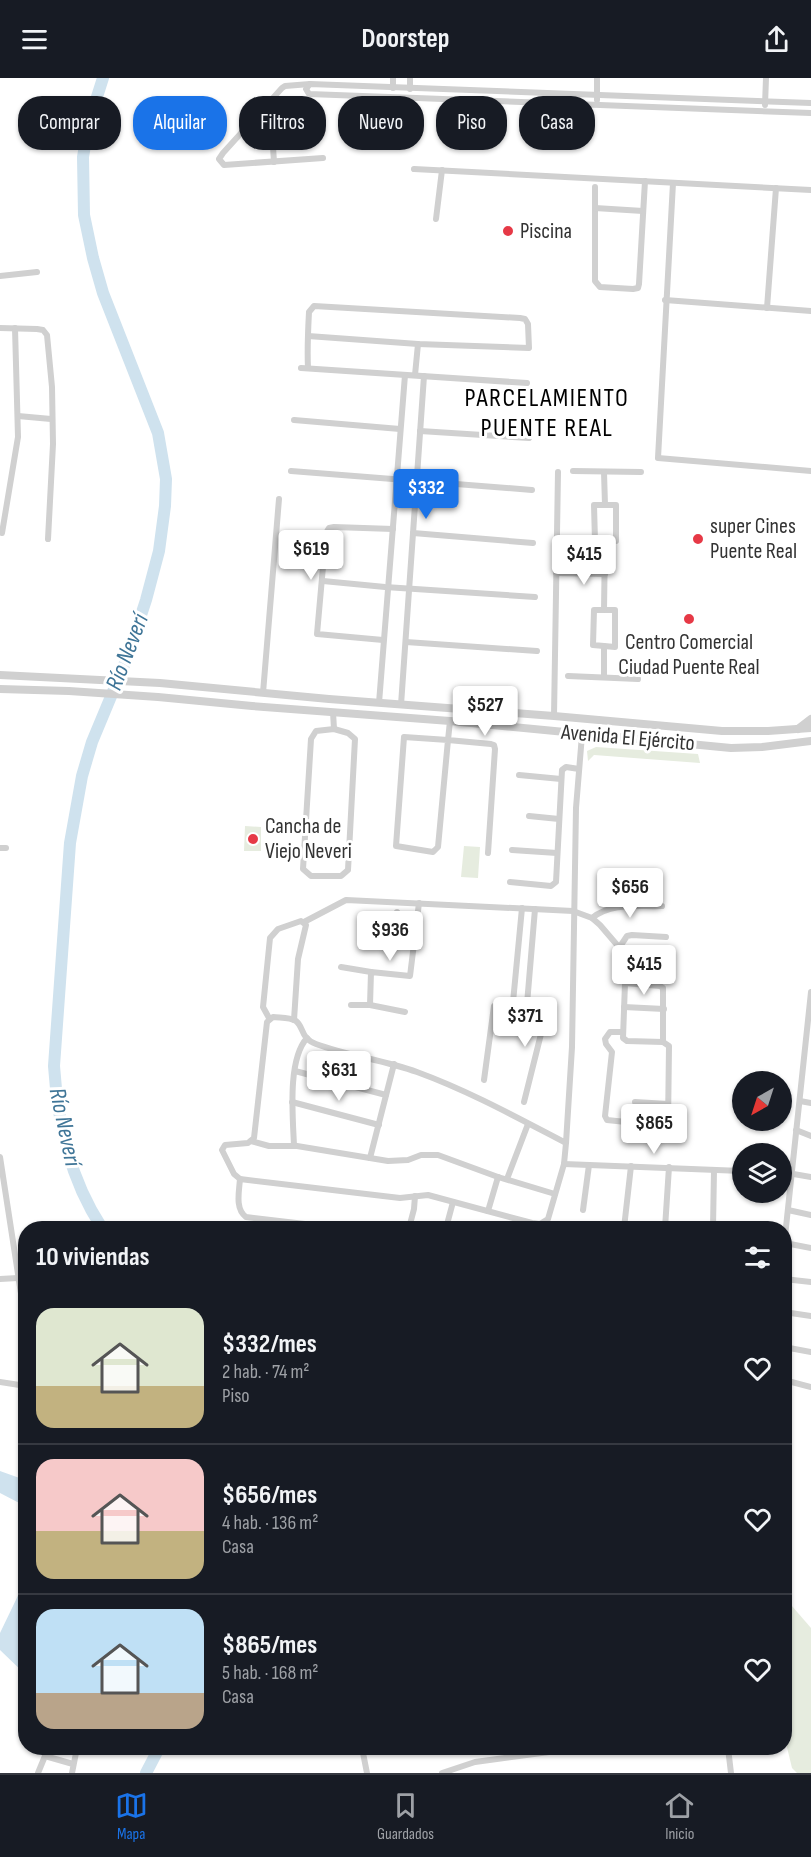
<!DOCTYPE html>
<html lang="es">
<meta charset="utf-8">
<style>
body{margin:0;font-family:"Sofia Sans Condensed",sans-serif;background:#242831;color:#f1f3f6;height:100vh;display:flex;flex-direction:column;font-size:22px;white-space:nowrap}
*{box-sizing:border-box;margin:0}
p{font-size:20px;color:#9ea1a6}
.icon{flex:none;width:33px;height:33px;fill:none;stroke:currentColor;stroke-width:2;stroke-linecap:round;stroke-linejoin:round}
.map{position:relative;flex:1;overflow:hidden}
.side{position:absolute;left:18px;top:1143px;width:774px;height:534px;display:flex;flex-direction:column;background:#171b24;border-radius:24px;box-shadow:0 2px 4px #0004}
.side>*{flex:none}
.guide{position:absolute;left:18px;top:18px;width:776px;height:54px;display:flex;gap:12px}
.needle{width:39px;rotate:219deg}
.controls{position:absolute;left:732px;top:993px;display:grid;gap:12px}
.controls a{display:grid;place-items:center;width:60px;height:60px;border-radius:50%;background:#171b24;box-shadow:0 2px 4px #0004;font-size:30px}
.price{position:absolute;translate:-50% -51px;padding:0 14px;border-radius:6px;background:#fff;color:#222;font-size:20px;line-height:39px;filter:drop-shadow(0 2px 3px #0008)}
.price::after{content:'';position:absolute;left:50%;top:36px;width:18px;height:14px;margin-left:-9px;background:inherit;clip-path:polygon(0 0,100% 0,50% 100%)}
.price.on{background:#1a73e8;color:#fff}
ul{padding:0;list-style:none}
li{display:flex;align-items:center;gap:18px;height:150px;padding:0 18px}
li+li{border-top:2px solid #363941}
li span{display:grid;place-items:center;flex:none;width:168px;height:120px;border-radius:18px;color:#555}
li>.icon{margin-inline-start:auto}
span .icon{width:72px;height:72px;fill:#fffc;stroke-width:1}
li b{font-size:26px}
h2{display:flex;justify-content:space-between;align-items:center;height:72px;padding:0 18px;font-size:26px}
.chip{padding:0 21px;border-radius:24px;background:#171b24;box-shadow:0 2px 4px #0004;font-size:21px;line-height:54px}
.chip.on{background:#1a73e8;color:#fff}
header{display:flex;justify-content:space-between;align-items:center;height:78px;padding:0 18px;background:#171b24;font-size:27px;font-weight:700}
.dock{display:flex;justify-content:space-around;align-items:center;height:84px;border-top:2px solid #363941;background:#171b24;font-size:16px;color:#9ea1a6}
.dock a{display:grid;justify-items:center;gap:3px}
.dock .on{color:#1a73e8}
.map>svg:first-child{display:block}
</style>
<header><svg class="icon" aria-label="menu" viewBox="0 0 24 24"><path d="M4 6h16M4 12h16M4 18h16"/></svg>Doorstep<svg class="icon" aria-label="share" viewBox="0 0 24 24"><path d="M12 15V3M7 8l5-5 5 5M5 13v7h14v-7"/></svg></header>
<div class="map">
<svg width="811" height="1695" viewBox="0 0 811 1695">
<rect width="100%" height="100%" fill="#fff"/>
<g fill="#e6ecdf">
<path d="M596,669L698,676L700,685L594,677L588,683L587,673Z"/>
<path d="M245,748L261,749V773H244Z"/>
<path d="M464,768L480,769L478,800L461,799Z"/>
<path d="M785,1520L811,1550V1695H797L792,1690L785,1661Z"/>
</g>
<g fill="#cfe2ee">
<path d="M0,1393L25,1402V1428L0,1415Z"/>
<path d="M25,1503V1547L21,1555L25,1562V1596L0,1572V1555Z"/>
</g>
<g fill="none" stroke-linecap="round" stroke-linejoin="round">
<g stroke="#cfe2ee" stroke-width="12">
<path d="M102,1150C70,1101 58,1047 54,988L70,765L82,698L92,664L127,580L146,522L159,473L165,428L166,401L158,355L103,215L93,180L84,137L83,79L89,44L103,0"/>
<path d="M146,1695L159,1670"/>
</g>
<g stroke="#d0d0d0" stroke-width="6">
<path d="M310,6L285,8L282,10L223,75L219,81L224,87L323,80"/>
<path d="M393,10V0"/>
<path d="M410,11V0"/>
<path d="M597,22V0"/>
<path d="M270,23L274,84"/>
<path d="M811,25L310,6L306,11L309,16L811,35"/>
<path d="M765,27L766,0"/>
<path d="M414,91L811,112"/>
<path d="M673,105L658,380L811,393"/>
<path d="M595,109V203L600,209L633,211L638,210L639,206L645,103"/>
<path d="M595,130L643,133"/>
<path d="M436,141L442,92"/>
<path d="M0,198L37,194"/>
<path d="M665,222L811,233"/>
<path d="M767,230L776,110"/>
<path d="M0,250L37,251L43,252L47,257L52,309L53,366L48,461"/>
<path d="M301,290L527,305"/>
<path d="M308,290C307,271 308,253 309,234L314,228L520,240L525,241L528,246L529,270L418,266L308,258"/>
<path d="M415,297L418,266"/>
<path d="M18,338L51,341"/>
<path d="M294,342L400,351"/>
<path d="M420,353L529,360"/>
<path d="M291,393L532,412"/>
<path d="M573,393L641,394"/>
<path d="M604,394L605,427"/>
<path d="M594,427H616V463H595Z"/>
<path d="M2,455L18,359L15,250"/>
<path d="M413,455L533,465"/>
<path d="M556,495L605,496"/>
<path d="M323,503L385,509L535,519"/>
<path d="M594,532H615V569L593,567Z"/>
<path d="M604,532L605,463"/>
<path d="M383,562L317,556L326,455L329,450L334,449L393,451"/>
<path d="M406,564L537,573"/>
<path d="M604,568V599"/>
<path d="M568,598L638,601"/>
<path d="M263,615L279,421"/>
<path d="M379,625L405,297"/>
<path d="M401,627L424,298"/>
<path d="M333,634L334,651"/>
<path d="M554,638L558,394"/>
<path d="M450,643L448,662L491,666L494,667L495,671L488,775"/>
<path d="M334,651L348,655L355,661L348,792L341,798H311L303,791L311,661L316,653Z"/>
<path d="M404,659L448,662L438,769L433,774L396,768Z"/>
<path d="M519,697L561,701"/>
<path d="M529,738L559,741"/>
<path d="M0,770H6"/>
<path d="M512,772L557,775"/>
<path d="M510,804L551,808L556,804L562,692L566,689L579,691"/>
<path d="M397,834L396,849L416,852"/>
<path d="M592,840C612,824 638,829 662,828"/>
<path d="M304,844L346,822L573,833L592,840L600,847L624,875L625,905L623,960L627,963L663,964L669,968L668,1047"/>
<path d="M619,870L627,858L632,857L666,859"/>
<path d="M341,889L371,894"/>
<path d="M625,905L660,908L663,910V964"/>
<path d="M513,924L522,830"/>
<path d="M527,926L535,831"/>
<path d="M351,927H370L405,934"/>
<path d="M370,927L371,894L410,898L419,825"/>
<path d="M624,929L664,931"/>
<path d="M269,940L263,929L270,860L278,851L301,843L306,847L298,881L294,942"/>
<path d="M622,954H610L605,961L606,966L612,974L605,1038L607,1042L626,1044"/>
<path d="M295,993L386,1017"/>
<path d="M484,1002L494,928C508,921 526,926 541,929L545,934V940L524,1024"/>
<path d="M800,1023L811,1025"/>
<path d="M292,1024L379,1047"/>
<path d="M635,1024L668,1026"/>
<path d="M796,1052L811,1058"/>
<path d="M251,1063L269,1068H297L388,1083L408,1082L421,1077H438L498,1099L555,1116"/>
<path d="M566,1065C518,1040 469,1013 417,994C384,982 349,978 316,966C300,960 304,949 296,943C290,939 280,940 273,939L267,944L254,1060L248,1065L225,1067L222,1072L234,1096L240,1101L400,1120L428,1117L532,1145L540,1146L548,1141L564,1086L566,1065L572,969L576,730L582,657"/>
<path d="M294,1068C293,1040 287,982 307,960"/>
<path d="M0,1079L26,1248"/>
<path d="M370,1080L394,986"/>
<path d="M564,1086L742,1093"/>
<path d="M782,1094L811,1099"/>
<path d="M240,1101C239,1114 235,1131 246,1139L339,1150"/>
<path d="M507,1101L528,1046"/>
<path d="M583,1132L589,1087"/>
<path d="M788,1132L811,1137"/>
<path d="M488,1133L498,1099"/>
<path d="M409,1150L414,1131L415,1118"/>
<path d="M446,1150L453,1124"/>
<path d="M624,1150L631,1088"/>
<path d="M665,1150L669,1089"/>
<path d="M713,1150L714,1092"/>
<path d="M785,1165L811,1170"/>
<path d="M784,1168L811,914"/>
<path d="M0,1201L18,1200"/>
<path d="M784,1201L811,1204"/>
<path d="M784,1234L811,1238"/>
<path d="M784,1269L811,1274"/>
<path d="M784,1302L811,1309"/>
<path d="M0,1304L26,1308"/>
<path d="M362,1670L367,1695"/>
<path d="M728,1670L731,1695"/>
<path d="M363,1673L374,1670"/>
<path d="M38,1695L45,1678L73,1686"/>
<path d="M72,1695L77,1670"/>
<path d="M442,1695L475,1684L579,1670"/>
</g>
<g stroke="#d0d0d0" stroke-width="8">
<path d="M0,597L160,605L329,621L554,638L722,653H768L811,650"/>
<path d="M0,611L69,613L158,619L252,628L450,643L731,670L762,669L811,663"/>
<path d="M798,651L811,641"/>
</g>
</g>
<g fill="#e63946" stroke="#fff" stroke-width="2">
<circle cx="508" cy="153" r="6"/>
<circle cx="698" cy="461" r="6"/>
<circle cx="689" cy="541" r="6"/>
<circle cx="253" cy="761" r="6"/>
</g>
<g text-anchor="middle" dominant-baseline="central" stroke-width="6" stroke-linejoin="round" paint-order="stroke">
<g font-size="22" fill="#333" stroke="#fff" text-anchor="start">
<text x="520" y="153">Piscina</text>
<text x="710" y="448">super Cines<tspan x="710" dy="25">Puente Real</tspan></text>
<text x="689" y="564" text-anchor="middle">Centro Comercial<tspan x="689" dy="25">Ciudad Puente Real</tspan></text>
<text x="265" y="748">Cancha de<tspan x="265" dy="25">Viejo Neveri</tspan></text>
</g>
<g font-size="22" fill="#333" stroke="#fff">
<text transform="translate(628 660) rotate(5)">Avenida El Ejército</text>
</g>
<g font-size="24" font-style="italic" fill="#3f7597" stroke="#fff">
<text transform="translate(127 574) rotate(-69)">Río Neverí</text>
<text transform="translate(65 1049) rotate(78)">Río Neverí</text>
</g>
<g font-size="26" letter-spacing="1.5" fill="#000" stroke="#fff">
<text x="547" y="320">PARCELAMIENTO<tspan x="547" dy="30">PUENTE REAL</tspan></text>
</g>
</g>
</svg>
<div class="controls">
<a><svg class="needle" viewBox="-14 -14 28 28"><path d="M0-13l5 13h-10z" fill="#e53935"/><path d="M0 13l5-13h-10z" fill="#9ea1a6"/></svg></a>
<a><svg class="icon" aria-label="layers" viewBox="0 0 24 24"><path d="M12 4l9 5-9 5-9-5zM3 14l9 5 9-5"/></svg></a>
</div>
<b class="price on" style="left:426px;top:442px">$332</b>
<b class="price" style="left:311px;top:503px">$619</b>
<b class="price" style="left:584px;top:508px">$415</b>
<b class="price" style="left:485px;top:659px">$527</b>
<b class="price" style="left:630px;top:841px">$656</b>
<b class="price" style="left:390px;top:884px">$936</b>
<b class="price" style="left:644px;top:918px">$415</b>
<b class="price" style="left:525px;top:970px">$371</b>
<b class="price" style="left:339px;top:1024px">$631</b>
<b class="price" style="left:654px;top:1077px">$865</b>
<div class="guide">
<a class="chip">Comprar</a>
<a class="chip on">Alquilar</a>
<a class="chip">Filtros</a>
<a class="chip">Nuevo</a>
<a class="chip">Piso</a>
<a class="chip">Casa</a>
</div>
<section class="side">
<h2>10 viviendas<svg class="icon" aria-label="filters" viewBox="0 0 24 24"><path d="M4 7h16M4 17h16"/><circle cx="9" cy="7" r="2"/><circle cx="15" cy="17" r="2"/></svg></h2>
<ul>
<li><span style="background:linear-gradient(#dfe7d0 65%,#c2b280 0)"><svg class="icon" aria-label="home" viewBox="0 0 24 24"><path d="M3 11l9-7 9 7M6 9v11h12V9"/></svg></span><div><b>$332/mes</b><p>2 hab. · 74 m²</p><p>Piso</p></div><svg class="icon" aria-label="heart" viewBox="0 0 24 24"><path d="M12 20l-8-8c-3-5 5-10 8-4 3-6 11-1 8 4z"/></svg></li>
<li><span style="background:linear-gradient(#f6c9c9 60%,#c2b280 0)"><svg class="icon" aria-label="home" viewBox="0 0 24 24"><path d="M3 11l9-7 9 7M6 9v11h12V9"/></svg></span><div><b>$656/mes</b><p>4 hab. · 136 m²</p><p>Casa</p></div><svg class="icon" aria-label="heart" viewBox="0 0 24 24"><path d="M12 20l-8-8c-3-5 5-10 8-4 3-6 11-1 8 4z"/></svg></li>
<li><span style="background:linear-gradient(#bfe0f5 70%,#b9a48a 0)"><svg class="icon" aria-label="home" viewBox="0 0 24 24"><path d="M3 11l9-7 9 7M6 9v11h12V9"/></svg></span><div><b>$865/mes</b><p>5 hab. · 168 m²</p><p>Casa</p></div><svg class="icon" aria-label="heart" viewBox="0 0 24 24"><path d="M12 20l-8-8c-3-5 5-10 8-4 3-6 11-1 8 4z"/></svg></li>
</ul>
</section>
</div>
<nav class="dock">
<a class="on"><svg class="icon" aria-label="map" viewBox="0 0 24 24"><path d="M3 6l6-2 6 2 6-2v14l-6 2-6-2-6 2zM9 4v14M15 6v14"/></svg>Mapa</a>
<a><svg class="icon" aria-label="saved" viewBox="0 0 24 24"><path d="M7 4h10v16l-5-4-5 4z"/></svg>Guardados</a>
<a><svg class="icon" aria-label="home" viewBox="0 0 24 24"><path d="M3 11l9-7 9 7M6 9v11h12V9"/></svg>Inicio</a>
</nav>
